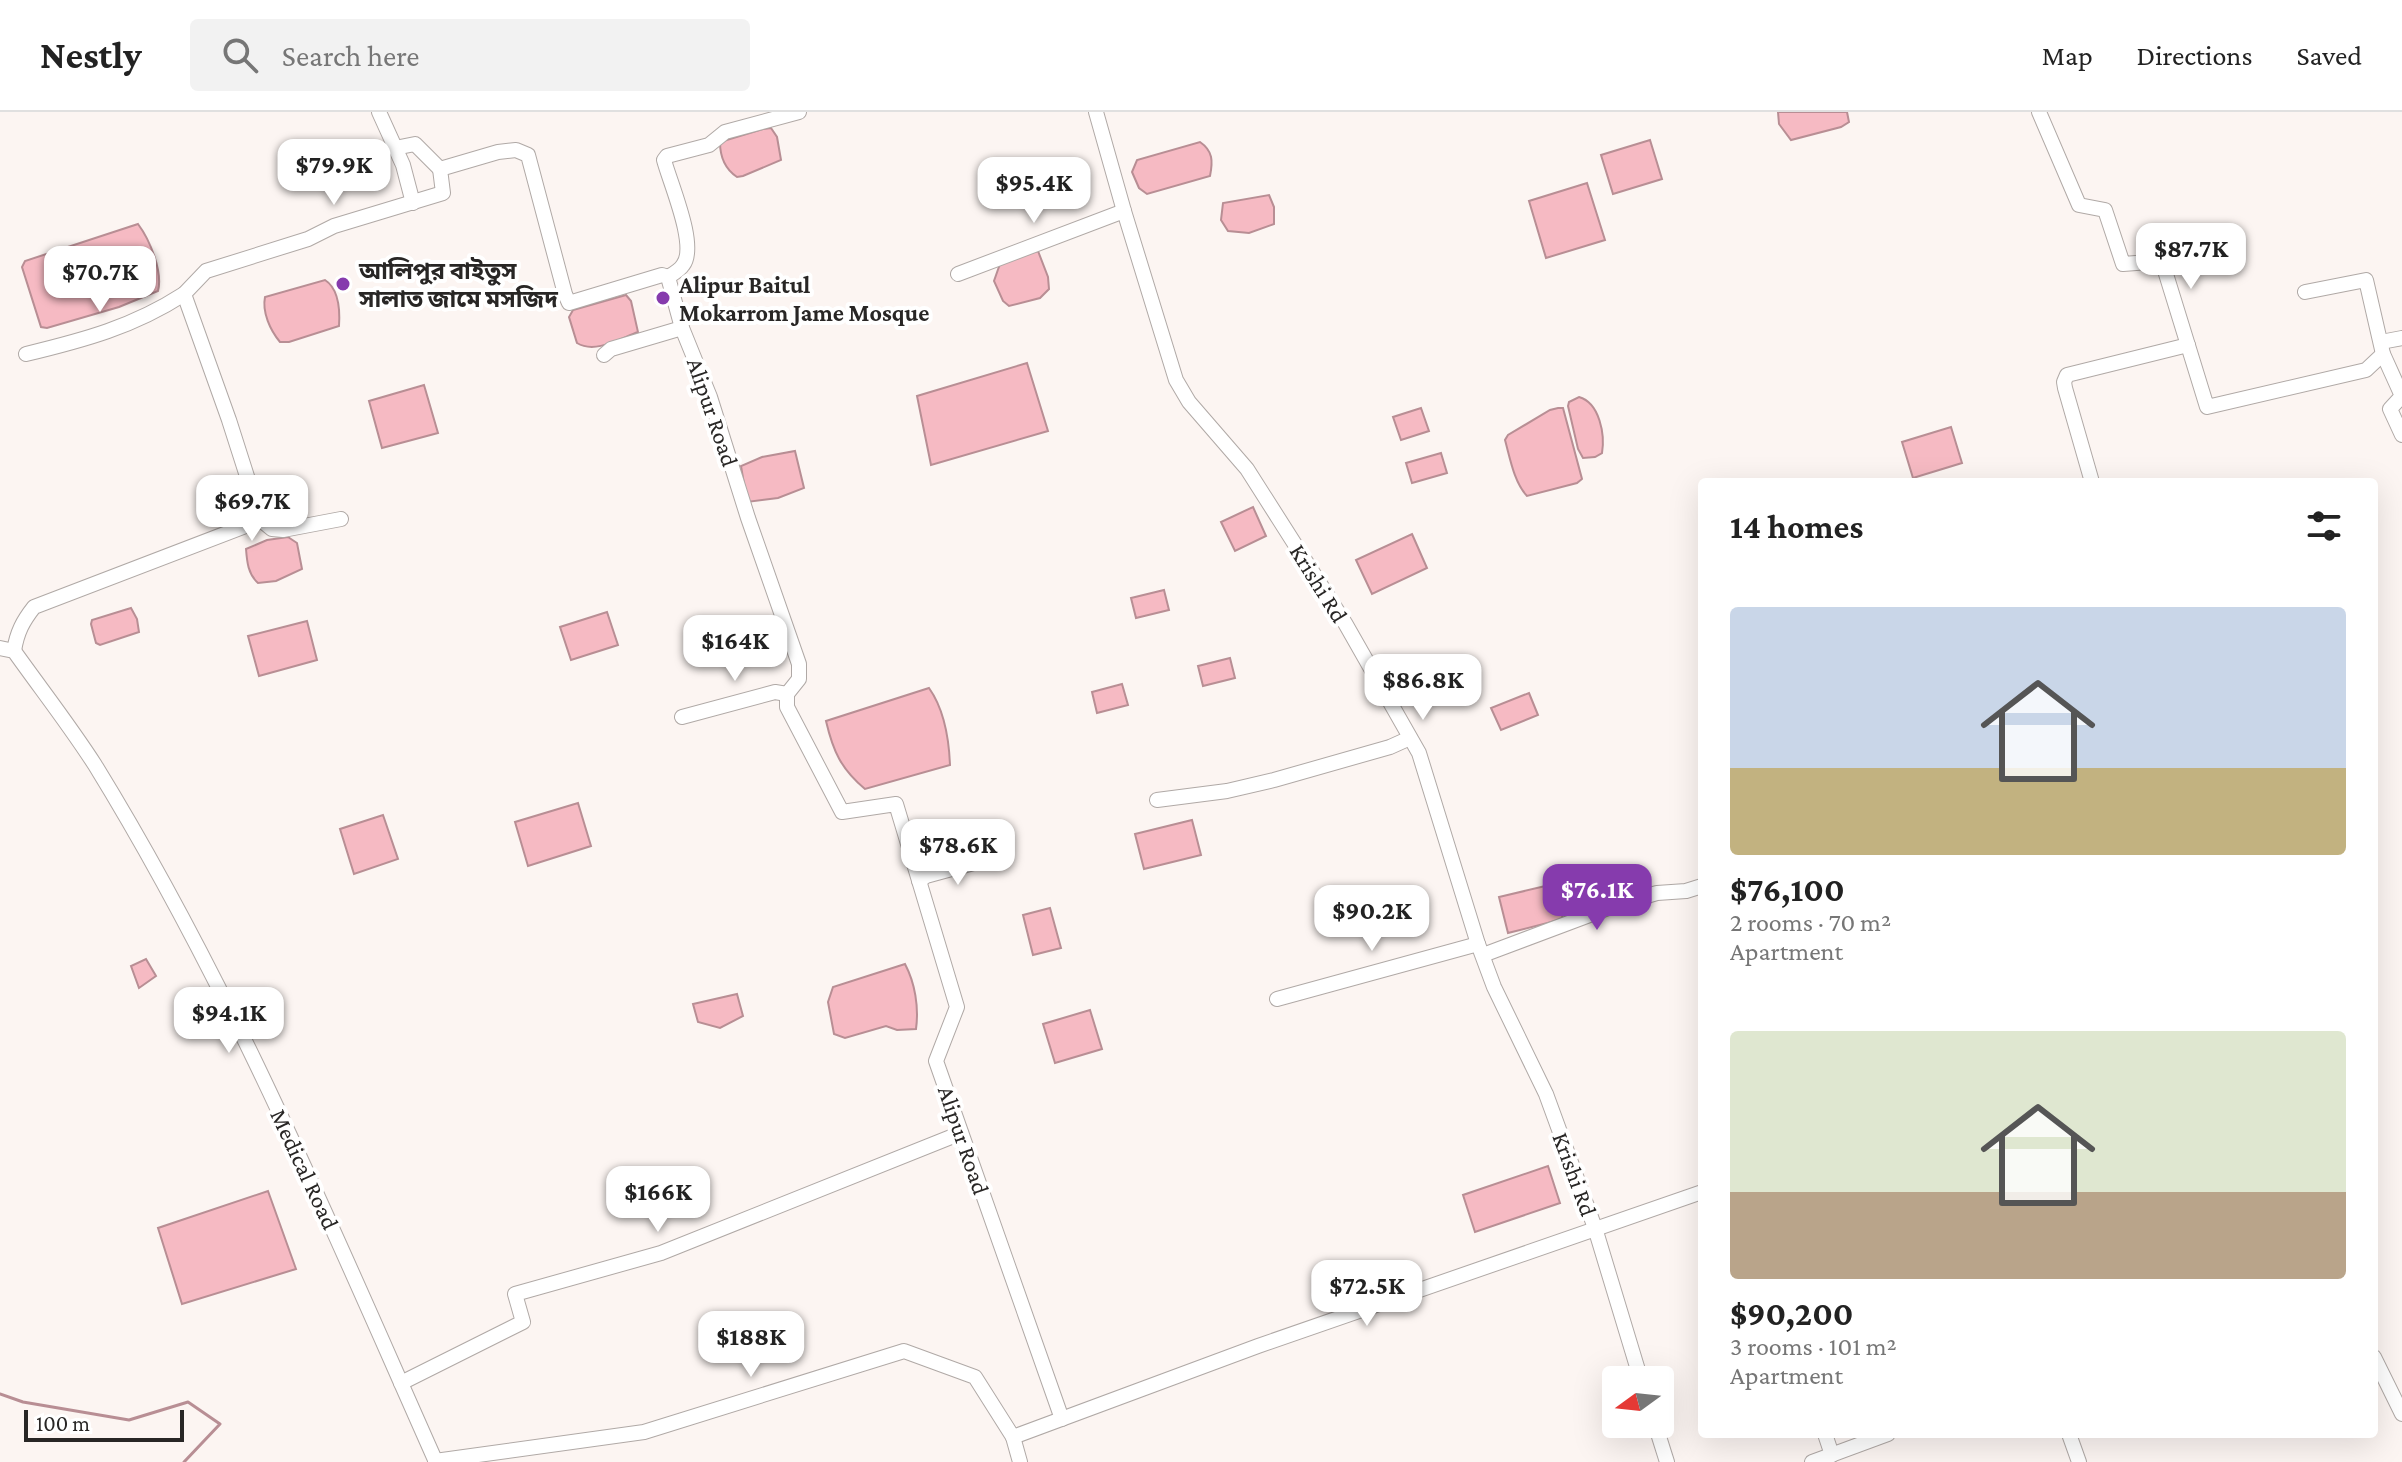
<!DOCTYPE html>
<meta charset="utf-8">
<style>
body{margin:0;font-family:"Crimson Pro","Noto Sans Bengali",serif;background:#f2f2f2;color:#222;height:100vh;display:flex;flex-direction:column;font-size:30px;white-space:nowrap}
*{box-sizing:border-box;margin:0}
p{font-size:26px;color:#767676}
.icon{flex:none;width:44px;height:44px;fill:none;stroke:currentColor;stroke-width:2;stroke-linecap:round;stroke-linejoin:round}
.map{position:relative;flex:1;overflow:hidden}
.details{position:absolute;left:1698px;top:366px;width:680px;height:960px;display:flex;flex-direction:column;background:#fff;border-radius:8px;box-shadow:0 8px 32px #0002}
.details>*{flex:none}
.needle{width:52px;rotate:255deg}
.fabs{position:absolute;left:1602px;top:1254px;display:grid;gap:16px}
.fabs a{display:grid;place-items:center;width:72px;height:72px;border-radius:8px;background:#fff;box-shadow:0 8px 32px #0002;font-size:40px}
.scale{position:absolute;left:24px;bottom:20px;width:160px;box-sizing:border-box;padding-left:8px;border:4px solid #282625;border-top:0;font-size:22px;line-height:28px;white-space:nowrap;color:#282625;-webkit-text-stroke:6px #fff;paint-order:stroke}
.price{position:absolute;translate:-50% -68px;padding:0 18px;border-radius:16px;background:#fff;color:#222;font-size:26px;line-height:52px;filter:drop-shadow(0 2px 4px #0008)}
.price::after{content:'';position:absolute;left:50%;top:48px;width:24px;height:18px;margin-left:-12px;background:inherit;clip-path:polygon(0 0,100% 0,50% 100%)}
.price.selected{background:#863bad;color:#fff}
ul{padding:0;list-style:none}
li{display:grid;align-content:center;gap:16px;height:424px;padding:0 32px}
li span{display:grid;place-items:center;height:248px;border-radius:8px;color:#555}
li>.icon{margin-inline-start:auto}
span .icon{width:144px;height:144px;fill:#fffc;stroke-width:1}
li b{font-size:34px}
h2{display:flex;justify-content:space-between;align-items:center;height:96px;padding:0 32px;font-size:34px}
header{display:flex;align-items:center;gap:48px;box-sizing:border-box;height:112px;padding:0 40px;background:#fff;border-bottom:2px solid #e0e0e0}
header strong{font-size:38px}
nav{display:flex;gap:44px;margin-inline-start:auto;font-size:28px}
.search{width:560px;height:72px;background:#f2f2f2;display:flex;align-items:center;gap:20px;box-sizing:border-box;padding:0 28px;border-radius:8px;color:#767676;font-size:30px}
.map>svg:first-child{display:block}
</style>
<header>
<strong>Nestly</strong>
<div class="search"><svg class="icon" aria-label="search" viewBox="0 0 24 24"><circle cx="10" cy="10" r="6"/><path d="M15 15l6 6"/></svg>Search here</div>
<nav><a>Map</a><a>Directions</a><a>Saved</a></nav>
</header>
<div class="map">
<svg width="2402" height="1350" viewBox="0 0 2402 1350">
<rect width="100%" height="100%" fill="#fcf5f2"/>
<g fill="#f6bac3" stroke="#b88e94" stroke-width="2">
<path d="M1778,0H1847L1849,10L1841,15L1791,28L1779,12Z"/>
<path d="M771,16L777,25L781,48L743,64L737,65C725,57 720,44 720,30L763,17Z"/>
<path d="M1650,28L1662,67L1613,82L1601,43Z"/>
<path d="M1200,30C1213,39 1213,49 1210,64L1147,82L1139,76L1132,60L1137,48Z"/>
<path d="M1587,71L1605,128L1546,146L1529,89Z"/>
<path d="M1269,83L1274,95V112L1249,121L1228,119L1221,108L1223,91Z"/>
<path d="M138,112C150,128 163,160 158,179L119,195L47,216L41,215L22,155L25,149Z"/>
<path d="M1038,139L1048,165L1049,177L1040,186L1009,194L1003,189L994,169L1001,149Z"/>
<path d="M325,168C339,177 340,199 339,214L289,230H280C270,218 262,200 265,185Z"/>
<path d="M626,183L631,189L638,220C619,227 595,242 577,231L569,205L573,198Z"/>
<path d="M1027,251L1048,319L931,353L917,284Z"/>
<path d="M424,273L438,321L382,336L369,289Z"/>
<path d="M1579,285C1600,291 1605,323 1602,341L1595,345L1583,346L1578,337L1568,294L1569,290Z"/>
<path d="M1421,296L1429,319L1401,328L1393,305Z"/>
<path d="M1558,296H1563L1582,367L1577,371L1527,384C1514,370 1510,346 1505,328L1508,323L1550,298Z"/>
<path d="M1951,315L1962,351L1913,366L1902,330Z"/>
<path d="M795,339L804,376L778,386L747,390L741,354L762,345Z"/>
<path d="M1441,341L1447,361L1412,371L1406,351Z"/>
<path d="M1253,395L1266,424L1235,439L1221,410Z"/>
<path d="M1412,422L1427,456L1372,482L1356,448Z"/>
<path d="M288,425L297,431L302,457L276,469L258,471C248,462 247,450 246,437L267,428Z"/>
<path d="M1164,478L1169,498L1136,506L1131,486Z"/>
<path d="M131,496L137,507L139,520L100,533L96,531L91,512L92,508Z"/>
<path d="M607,500L618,533L571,548L560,515Z"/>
<path d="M307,509L317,548L259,564L248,524Z"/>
<path d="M1230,546L1235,566L1203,574L1198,554Z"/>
<path d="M1122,572L1128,593L1097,601L1092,580Z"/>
<path d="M929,576C944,597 949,628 950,653L865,677C841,657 833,639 826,609Z"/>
<path d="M1529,581L1538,603L1501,618L1491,596Z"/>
<path d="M578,691L591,734L528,754L515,710Z"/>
<path d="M383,703L398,747L354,762L340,717Z"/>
<path d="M1192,708L1201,743L1144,757L1135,722Z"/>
<path d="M1554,772L1563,807L1508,821L1499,785Z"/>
<path d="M1050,796L1061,836L1033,843L1023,803Z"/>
<path d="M146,847L156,864L139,876L131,854Z"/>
<path d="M905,852C915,871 919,895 916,917L897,918L886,914L845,926L834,922L828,890L833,875Z"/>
<path d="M737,882L743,904L720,916L698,910L693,892Z"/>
<path d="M1090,898L1102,937L1055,951L1043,912Z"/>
<path d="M1548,1054L1560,1091L1475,1120L1463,1083Z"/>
<path d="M268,1079L296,1157L182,1192L158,1116Z"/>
</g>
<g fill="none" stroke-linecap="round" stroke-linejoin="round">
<path stroke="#b88e94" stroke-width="3" d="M0,1282L23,1290L129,1308L188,1290L220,1312L184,1350"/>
<defs>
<g id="minor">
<path d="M379,0L403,53L413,91"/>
<path d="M1096,0L1124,99L1176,268L1189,290L1247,357L1345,511L1419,641L1478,832L1494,875L1546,982L1595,1116L1641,1268"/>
<path d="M2039,0L2079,93L2105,98L2123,152L2162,149L2207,295L2366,258L2383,242"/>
<path d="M395,36L415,32L440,57"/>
<path d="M958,162L1124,99"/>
<path d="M668,165C673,162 680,158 683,153C698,134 670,71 664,48L667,44L709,33L725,20L799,0"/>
<path d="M2305,180L2366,168L2383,242L2402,284L2390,297L2402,323"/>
<path d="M2381,230L2402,226"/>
<path d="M26,242C84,228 133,215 184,182"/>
<path d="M604,243L611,237L682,216"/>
<path d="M2092,370L2065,276L2064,270L2067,263L2188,233"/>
<path d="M261,408L272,417L283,418L341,407"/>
<path d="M0,536L14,539C41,577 70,614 95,653C231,874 331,1114 436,1350"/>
<path d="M14,539C17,520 23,509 34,495L261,408L229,308L184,182L206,159L308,127L334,114L443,81L440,57L498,40L516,38L528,43L565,182L569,191L662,163L668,165L682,216L710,285L748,406L799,552V567L787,582V595L842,700L896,692L957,895L936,949L1062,1307"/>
<path d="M682,605L775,580L787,582"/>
<path d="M1157,688L1227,679L1274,668L1390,635L1410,626"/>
<path d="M919,769L926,764L981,749"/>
<path d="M1483,843L1619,792L1657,781L1686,779L1702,774"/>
<path d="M1277,887L1478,832"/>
<path d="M2374,1245L2402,1302"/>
<path d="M401,1271L523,1210L515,1182L661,1141L961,1021"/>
<path d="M1655,1312L1667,1350"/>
<path d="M1825,1322L1832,1343"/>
<path d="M2069,1322L2079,1350"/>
<path d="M435,1349L644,1320L904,1239L975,1265L1013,1325"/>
<path d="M1020,1350L1013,1325L1258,1234L1702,1080"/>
<path d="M1812,1350L1888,1322"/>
</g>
</defs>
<use href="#minor" stroke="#b0a9a6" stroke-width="16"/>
<use href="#minor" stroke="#fff" stroke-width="14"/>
</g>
<g fill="#863bad" stroke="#fff" stroke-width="3">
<circle cx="343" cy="172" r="8"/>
<circle cx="663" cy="186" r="8"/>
</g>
<g text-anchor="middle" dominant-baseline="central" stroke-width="8" stroke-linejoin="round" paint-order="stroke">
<g font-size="24" font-weight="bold" fill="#282625" stroke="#fff" text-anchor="start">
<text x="359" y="158">আলিপুর বাইতুস<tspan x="359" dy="28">সালাত জামে মসজিদ</tspan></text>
<text x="679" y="172">Alipur Baitul<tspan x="679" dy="28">Mokarrom Jame Mosque</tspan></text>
</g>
<g font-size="24" fill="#282625" stroke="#fff">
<text transform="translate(713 300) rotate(71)">Alipur Road</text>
<text transform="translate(1319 471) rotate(58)">Krishi Rd</text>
<text transform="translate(964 1028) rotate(71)">Alipur Road</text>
<text transform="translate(305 1057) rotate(65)">Medical Road</text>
<text transform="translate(1575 1062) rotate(70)">Krishi Rd</text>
</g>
</g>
</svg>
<div class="fabs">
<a><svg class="needle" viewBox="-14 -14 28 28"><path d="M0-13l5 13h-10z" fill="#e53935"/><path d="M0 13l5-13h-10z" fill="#767676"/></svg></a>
</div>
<div class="scale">100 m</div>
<b class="price" style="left:334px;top:95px">$79.9K</b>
<b class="price" style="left:1034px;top:113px">$95.4K</b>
<b class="price" style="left:2191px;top:179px">$87.7K</b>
<b class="price" style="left:100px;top:202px">$70.7K</b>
<b class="price" style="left:252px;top:431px">$69.7K</b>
<b class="price" style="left:735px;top:571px">$164K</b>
<b class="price" style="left:1423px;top:610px">$86.8K</b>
<b class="price" style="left:958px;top:775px">$78.6K</b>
<b class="price selected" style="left:1597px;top:820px">$76.1K</b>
<b class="price" style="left:1372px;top:841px">$90.2K</b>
<b class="price" style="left:229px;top:943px">$94.1K</b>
<b class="price" style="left:658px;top:1122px">$166K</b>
<b class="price" style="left:1367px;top:1216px">$72.5K</b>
<b class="price" style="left:751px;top:1267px">$188K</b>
<section class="details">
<h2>14 homes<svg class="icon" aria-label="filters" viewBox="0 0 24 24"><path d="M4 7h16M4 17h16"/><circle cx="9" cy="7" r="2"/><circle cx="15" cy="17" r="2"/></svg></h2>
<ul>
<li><span style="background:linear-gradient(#c9d6e8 65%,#c2b280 0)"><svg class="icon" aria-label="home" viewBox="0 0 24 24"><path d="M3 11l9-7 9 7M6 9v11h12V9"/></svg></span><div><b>$76,100</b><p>2 rooms · 70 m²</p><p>Apartment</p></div></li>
<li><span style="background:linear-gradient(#dfe7d0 65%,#b9a48a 0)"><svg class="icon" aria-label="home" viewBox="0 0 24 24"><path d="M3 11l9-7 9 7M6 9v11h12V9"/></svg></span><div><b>$90,200</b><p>3 rooms · 101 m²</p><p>Apartment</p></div></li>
</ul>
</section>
</div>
